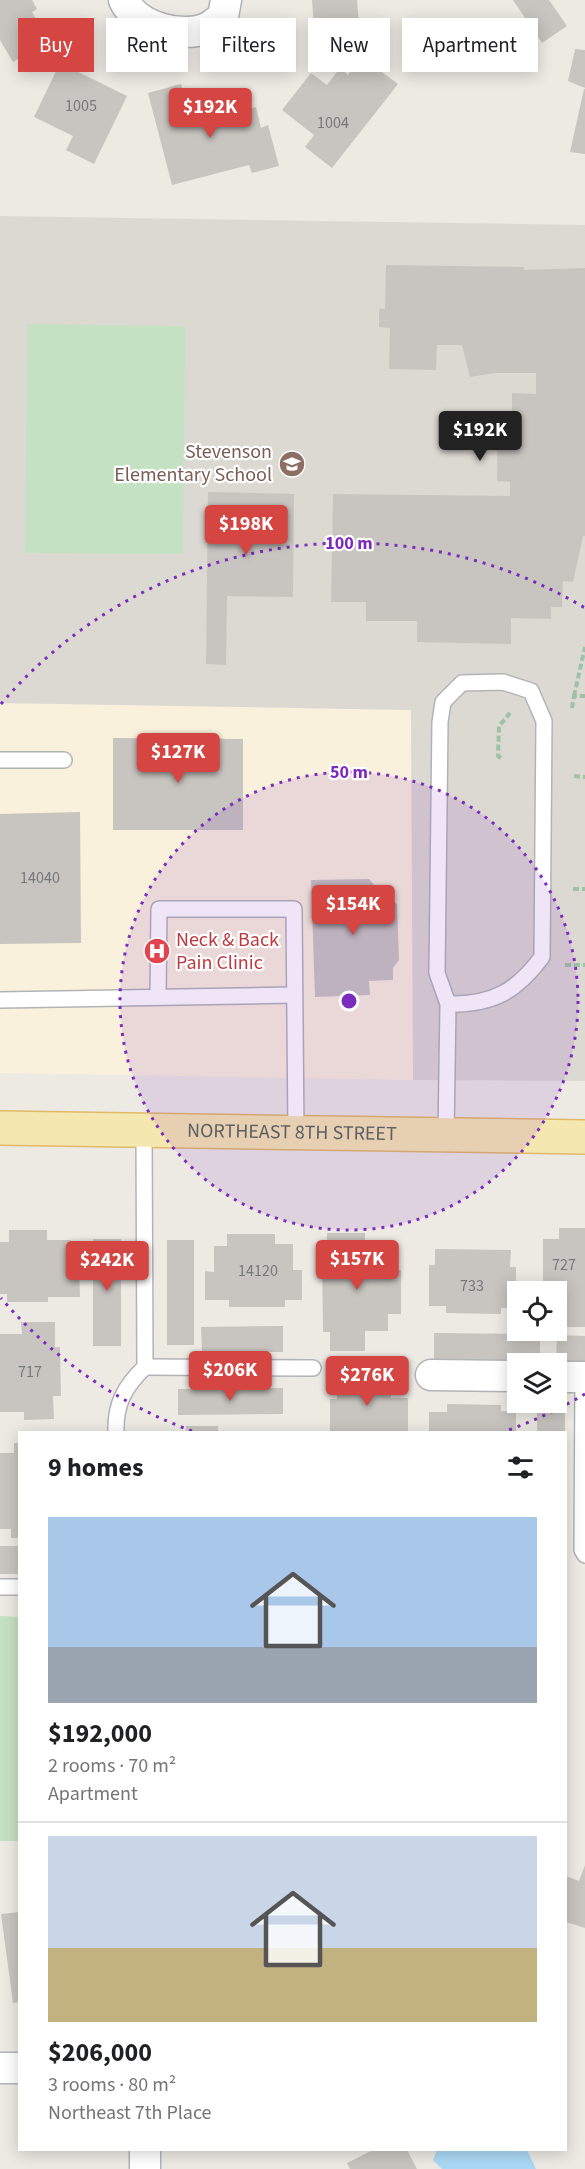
<!DOCTYPE html>
<meta charset="utf-8">
<style>
body{margin:0;font-family:"Source Sans 3",sans-serif;background:#f6f6f6;color:#202124;height:100vh;display:flex;flex-direction:column;font-size:22px;white-space:nowrap}
*{box-sizing:border-box;margin:0}
p{font-size:20px;color:#757577}
.icon{flex:none;width:33px;height:33px;fill:none;stroke:currentColor;stroke-width:2;stroke-linecap:round;stroke-linejoin:round}
.map{position:relative;flex:1;overflow:hidden}
.sheet{position:absolute;left:18px;top:1431px;width:549px;height:720px;display:flex;flex-direction:column;background:#fff;border-radius:0px;box-shadow:0 3px 15px #0003}
.sheet>*{flex:none}
.hud{position:absolute;left:18px;top:18px;width:549px;height:54px;display:flex;gap:12px}
.controls{position:absolute;left:507px;top:1281px;display:grid;gap:12px}
.controls a{display:grid;place-items:center;width:60px;height:60px;border-radius:0px;background:#fff;box-shadow:0 3px 15px #0003;font-size:30px}
.price{position:absolute;translate:-50% -51px;padding:0 14px;border-radius:6px;background:#d54642;color:#fff;font-size:20px;line-height:39px;filter:drop-shadow(0 2px 3px #0008)}
.price::after{content:'';position:absolute;left:50%;top:36px;width:18px;height:14px;margin-left:-9px;background:inherit;clip-path:polygon(0 0,100% 0,50% 100%)}
.price.active{background:#222;color:#fff}
ul{padding:0;list-style:none}
li{display:grid;align-content:center;gap:12px;height:318px;padding:0 30px}
li+li{border-top:2px solid #e0e0e0}
li span{display:grid;place-items:center;height:186px;border-radius:0px;color:#555}
li>.icon{margin-inline-start:auto}
span .icon{width:108px;height:108px;fill:#fffc;stroke-width:1}
li b{font-size:26px}
h2{display:flex;justify-content:space-between;align-items:center;height:72px;padding:0 30px;font-size:26px}
.pill{padding:0 21px;border-radius:0px;background:#fff;box-shadow:0 3px 15px #0003;font-size:21px;line-height:54px}
.pill.active{background:#d54642;color:#fff}
.map>svg:first-child{display:block}
</style>
<div class="map">
<svg width="585" height="2169" viewBox="0 0 585 2169">
<rect width="100%" height="100%" fill="#edeae4"/>
<path fill="#faf1dc" d="M0,703L411,710L413,1080L0,1073Z"/>
<path fill="#dcd9d2" d="M0,216L585,225V1081L413,1080L411,710L0,703Z"/>
<g fill="#c5e1c3">
<path d="M27,324L185,326L183,554L25,553Z"/>
<path d="M0,1616L19,1617V1841H0Z"/>
</g>
<path fill="#abd9f5" d="M437,2150H527L536,2169H442L433,2160Z"/>
<g fill="#c8c5c0">
<path d="M0,0H32L37,9L32,12L49,41L13,62L0,40Z"/>
<path d="M312,0H357L359,23L314,27Z"/>
<path d="M513,0H549L567,26L542,43Z"/>
<path d="M575,49L585,50V88L568,81Z"/>
<path d="M367,61L398,84L332,168L305,147L314,135L282,110L311,73L327,85L340,68L348,75L356,64L361,68Z"/>
<path d="M60,63L127,96L94,164L66,150L73,136L34,117Z"/>
<path d="M181,84L192,127L204,124L202,120L217,116L216,110L242,104L243,111L256,107L261,128L268,125L279,166L252,173L249,165L172,185L148,93Z"/>
<path d="M584,89H585V154L570,152Z"/>
<path d="M386,265L524,267V270L585,268V536H583L573,582L563,581L562,607H551V619L511,618V644L417,642V621H366V602H331L333,494L510,496V482L497,481L498,411H512V393L536,394V373H495L470,377L462,345H437L436,370L389,369L390,328L379,327V309H385Z"/>
<path d="M208,492L294,494L293,597L227,596L226,665L206,664Z"/>
<path d="M113,738L243,739V830H113Z"/>
<path d="M80,812L81,943L0,944V814Z"/>
<path d="M369,879L375,886L391,885V899L397,904L399,960L393,968V980L369,981L370,995L315,997L311,880Z"/>
<path d="M559,1228H585V1327H557L556,1292H543V1239H559Z"/>
<path d="M9,1230H47V1240H71V1263H79L80,1297H48V1302H7V1294H0V1242H9Z"/>
<path d="M327,1233H365V1251H388V1270H401V1314H388V1331H365V1351H330V1332H323L322,1251H327Z"/>
<path d="M227,1234H275V1244H293V1270H302V1300H285V1307H229V1300H205V1271L214,1272V1246H227Z"/>
<rect x="93" y="1239" width="28" height="107"/>
<rect x="167" y="1240" width="27" height="105"/>
<path d="M435,1249L511,1250L510,1267H516V1308H501V1314L446,1313V1306H429V1265H435Z"/>
<path d="M21,1322H55V1347H60L61,1396H53L54,1419L24,1420V1412H0V1334H22Z"/>
<path d="M283,1326V1352H202L201,1327Z"/>
<path d="M434,1333L540,1334V1364H434Z"/>
<path d="M557,1335L585,1336V1366L556,1364Z"/>
<path d="M337,1373H363V1383H391V1398H408V1432H330V1399H337Z"/>
<path d="M283,1388V1414L178,1415V1389Z"/>
<path d="M447,1404L501,1405V1411L516,1412V1432H429V1412H447Z"/>
<rect x="537" y="1406" width="28" height="26"/>
<rect x="186" y="1426" width="32" height="6"/>
<path d="M14,1443H20V1538H11V1529H0V1453H14Z"/>
<rect x="0" y="1546" width="20" height="28"/>
<path d="M585,1865V1928L566,1922V1876L579,1881Z"/>
<path d="M20,1912V2002L13,2003L1,1914Z"/>
<path d="M373,2150H407L417,2169H350L347,2163Z"/>
</g>
<g fill="none" stroke-linecap="round" stroke-linejoin="round">
<defs>
<g id="lane">
<path d="M0,760H64"/>
<path d="M158,997L159,909H294L296,1133"/>
<path d="M0,1000L294,995"/>
<path d="M446,1135L448,1004L437,973L440,722L443,702L462,683L503,682L531,691L544,721L542,957C516,992 492,1005 448,1004"/>
<path d="M145,1367L313,1368"/>
<path d="M583,1377L582,1550L585,1555"/>
<path d="M116,1432C115,1404 125,1386 145,1367L144,1131"/>
<path d="M0,1587H20"/>
</g>
<g id="street">
<path d="M124,0C136,27 181,39 207,28C213,25 218,20 223,17L226,0"/>
<path d="M431,1375L518,1376"/>
<path d="M556,1377H585"/>
<path d="M0,2068H20"/>
<path d="M145,2169V2150"/>
</g>
<g id="primary">
<path id="s1" d="M0,1128L585,1137"/>
</g>
</defs>
<use href="#lane" stroke="#b1b4b7" stroke-width="18"/>
<use href="#street" stroke="#b1b4b7" stroke-width="33"/>
<use href="#primary" stroke="#e1b969" stroke-width="36"/>
<g stroke="#9dc2a6" stroke-width="4" stroke-dasharray="6 3" stroke-linecap="butt">
<path d="M574,696L585,647"/>
<path d="M572,708L574,696H585"/>
<path d="M501,758L498,756L499,726L510,713"/>
<path d="M574,776L585,777"/>
<path d="M573,889H585"/>
<path d="M565,965H585"/>
</g>
<use href="#lane" stroke="#fff" stroke-width="15"/>
<use href="#street" stroke="#fff" stroke-width="30"/>
<use href="#primary" stroke="#f5e7b0" stroke-width="33"/>
</g>
<circle cx="349" cy="1001" r="229" fill="#7b2cbf" fill-opacity=".12"/>
<g fill="none" stroke="#7b2cbf" stroke-width="3" stroke-dasharray="3 6">
<circle cx="349" cy="1001" r="229"/>
<path d="M585 1394A458 458 0 0 1 506 1431M192 1431A458 458 0 0 1 1 1298M1 704A458 458 0 0 1 585 608"/>
</g>
<defs>
<symbol id="school-disc" viewBox="-11 -11 22 22"><circle r="9.5" fill="#8d6e63" stroke="#fff"/><path d="M0-5L7-2L0 1L-7-2ZM-4 1L0 2.5L4 1V4Q0 6-4 4Z" fill="#fff"/></symbol>
<symbol id="hospital-disc" viewBox="-11 -11 22 22"><circle r="9.5" fill="#e0444e" stroke="#fff"/><path d="M-5-5h3v3.5h4V-5h3V5h-3V1.5h-4V5h-3Z" fill="#fff"/></symbol>
</defs>
<g fill-rule="evenodd">
<use href="#school-disc" x="277" y="449" width="30" height="30"/>
<use href="#hospital-disc" x="142" y="936" width="30" height="30"/>
</g>
<g text-anchor="middle" dominant-baseline="central" stroke-width="4.5" stroke-linejoin="round" paint-order="stroke">
<g font-size="16" fill="#77787a">
<text x="81" y="106">1005</text>
<text x="333" y="123">1004</text>
<text x="40" y="878">14040</text>
<text x="564" y="1265">727</text>
<text x="258" y="1271">14120</text>
<text x="472" y="1286">733</text>
<text x="30" y="1372">717</text>
</g>
<g font-size="20" fill="#785e54" stroke="#fff" text-anchor="end">
<text x="272" y="452">Stevenson<tspan x="272" dy="23">Elementary School</tspan></text>
</g>
<g font-size="20" fill="#be3a42" stroke="#fff" text-anchor="start">
<text x="176" y="940">Neck &amp; Back<tspan x="176" dy="23">Pain Clinic</tspan></text>
</g>
<g font-size="20" fill="#5c5f63" stroke="#fff">
<text stroke="none"><textPath href="#s1" startOffset="292">NORTHEAST 8TH STREET</textPath></text>
</g>
</g>
<circle cx="349" cy="1001" r="9" fill="#7b2cbf" stroke="#fff" stroke-width="3"/>
<g font-size="18" text-anchor="middle" font-weight="bold" fill="#7b2cbf" stroke="#fff" stroke-width="4.5" stroke-linejoin="round" paint-order="stroke">
<text x="349" y="549">100 m</text>
<text x="349" y="778">50 m</text>
</g>
</svg>
<div class="controls">
<a><svg class="icon" aria-label="locate" viewBox="0 0 24 24"><circle cx="12" cy="12" r="6"/><path d="M12 2v4M12 18v4M2 12h4M18 12h4"/></svg></a>
<a><svg class="icon" aria-label="layers" viewBox="0 0 24 24"><path d="M12 4l9 5-9 5-9-5zM3 14l9 5 9-5"/></svg></a>
</div>
<b class="price" style="left:210px;top:139px">$192K</b>
<b class="price active" style="left:480px;top:462px">$192K</b>
<b class="price" style="left:246px;top:556px">$198K</b>
<b class="price" style="left:178px;top:784px">$127K</b>
<b class="price" style="left:353px;top:936px">$154K</b>
<b class="price" style="left:357px;top:1291px">$157K</b>
<b class="price" style="left:107px;top:1292px">$242K</b>
<b class="price" style="left:230px;top:1402px">$206K</b>
<b class="price" style="left:367px;top:1407px">$276K</b>
<div class="hud">
<a class="pill active">Buy</a>
<a class="pill">Rent</a>
<a class="pill">Filters</a>
<a class="pill">New</a>
<a class="pill">Apartment</a>
</div>
<section class="sheet">
<h2>9 homes<svg class="icon" aria-label="filters" viewBox="0 0 24 24"><path d="M4 7h16M4 17h16"/><circle cx="9" cy="7" r="2"/><circle cx="15" cy="17" r="2"/></svg></h2>
<ul>
<li><span style="background:linear-gradient(#a9c7e8 70%,#9aa5b1 0)"><svg class="icon" aria-label="home" viewBox="0 0 24 24"><path d="M3 11l9-7 9 7M6 9v11h12V9"/></svg></span><div><b>$192,000</b><p>2 rooms · 70 m²</p><p>Apartment</p></div></li>
<li><span style="background:linear-gradient(#c9d6e8 60%,#c2b280 0)"><svg class="icon" aria-label="home" viewBox="0 0 24 24"><path d="M3 11l9-7 9 7M6 9v11h12V9"/></svg></span><div><b>$206,000</b><p>3 rooms · 80 m²</p><p>Northeast 7th Place</p></div></li>
</ul>
</section>
</div>
